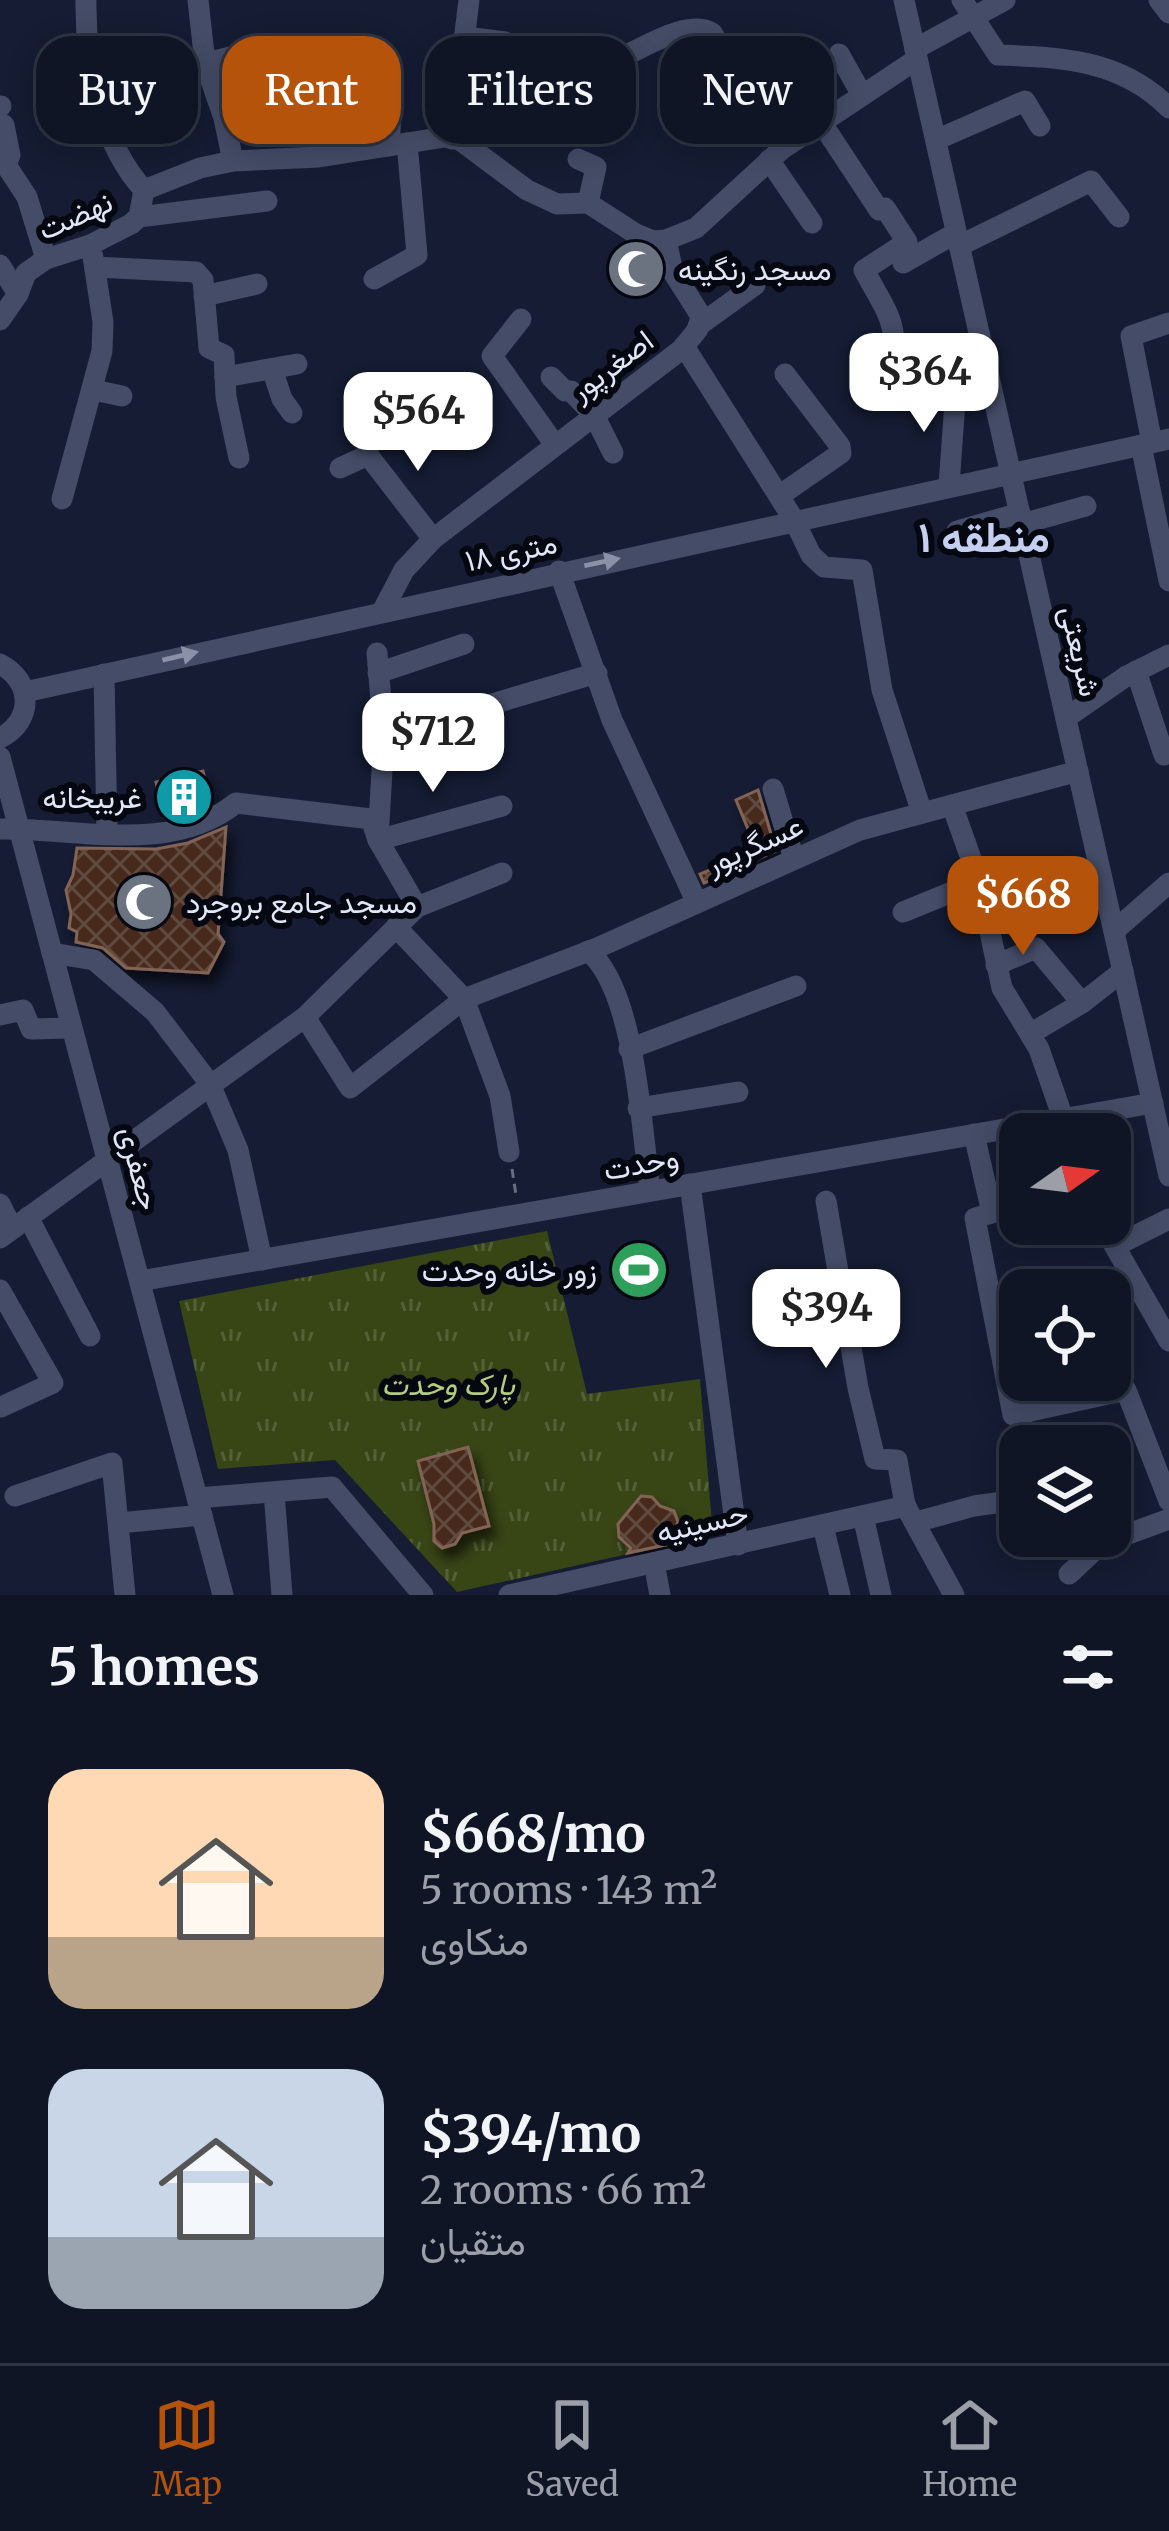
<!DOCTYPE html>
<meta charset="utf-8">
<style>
body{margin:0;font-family:Merriweather,Vazirmatn,serif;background:#191e2e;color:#f1f3f6;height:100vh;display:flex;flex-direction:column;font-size:45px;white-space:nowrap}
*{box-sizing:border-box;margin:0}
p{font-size:39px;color:#9c9fa7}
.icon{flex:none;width:66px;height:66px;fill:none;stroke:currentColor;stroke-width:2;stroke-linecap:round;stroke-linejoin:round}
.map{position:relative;height:1595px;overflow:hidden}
.side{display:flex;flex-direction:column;background:#101526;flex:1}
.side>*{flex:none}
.hud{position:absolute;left:36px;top:36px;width:1098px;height:108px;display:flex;gap:24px}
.needle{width:78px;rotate:76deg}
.controls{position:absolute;left:999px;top:1113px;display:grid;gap:24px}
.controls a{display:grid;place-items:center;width:132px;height:132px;border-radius:24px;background:#101526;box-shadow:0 6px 30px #0003,0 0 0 3px #303443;font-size:60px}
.price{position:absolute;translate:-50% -102px;padding:0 27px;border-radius:24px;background:#fff;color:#222;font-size:39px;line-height:78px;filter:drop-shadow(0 3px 6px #0008)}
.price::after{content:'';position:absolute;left:50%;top:72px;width:36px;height:27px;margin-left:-18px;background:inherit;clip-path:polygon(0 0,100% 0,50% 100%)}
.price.on{background:#b45309;color:#fff}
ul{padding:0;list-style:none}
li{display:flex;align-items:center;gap:36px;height:300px;padding:0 48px}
li span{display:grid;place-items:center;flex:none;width:336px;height:240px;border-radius:36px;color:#555}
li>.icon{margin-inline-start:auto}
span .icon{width:144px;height:144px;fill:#fffc;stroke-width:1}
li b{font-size:51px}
h2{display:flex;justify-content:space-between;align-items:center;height:144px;padding:0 48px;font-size:51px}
.chip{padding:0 42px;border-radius:36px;background:#101526;box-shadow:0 6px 30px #0003,0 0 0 3px #303443;font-size:42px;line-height:108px}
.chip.on{background:#b45309;color:#fff}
.dock{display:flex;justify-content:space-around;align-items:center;height:168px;border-top:3px solid #303443;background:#101526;font-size:33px;color:#9c9fa7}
.dock a{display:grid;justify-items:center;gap:6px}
.dock .on{color:#b45309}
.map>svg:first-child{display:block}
</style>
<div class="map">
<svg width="1169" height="1595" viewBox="0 0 1169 1595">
<defs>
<pattern id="park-tufts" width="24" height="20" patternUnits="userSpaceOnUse" patternTransform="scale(3)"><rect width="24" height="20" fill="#384515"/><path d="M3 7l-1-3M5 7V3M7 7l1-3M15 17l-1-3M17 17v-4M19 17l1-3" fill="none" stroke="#546038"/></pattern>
<pattern id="building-cross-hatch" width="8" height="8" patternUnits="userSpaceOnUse" patternTransform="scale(3)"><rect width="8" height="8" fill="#472c1e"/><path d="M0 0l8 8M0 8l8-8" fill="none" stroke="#614b3f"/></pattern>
<filter id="shadow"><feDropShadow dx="6" dy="10" stdDeviation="6" flood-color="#0009"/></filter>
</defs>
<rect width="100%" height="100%" fill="#151c33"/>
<path fill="url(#park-tufts)" d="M547,1231L587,1394L700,1379L713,1535L457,1592L335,1460L218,1469L179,1301Z"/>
<g fill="url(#building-cross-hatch)" stroke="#836455" stroke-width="3" filter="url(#shadow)">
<path d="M203,771L210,802L164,817L156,782Z"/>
<path d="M758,790L776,851L704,883L700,874L757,851L736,800Z"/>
<path d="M226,827L218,934L224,942L208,973L126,968L103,948L76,942L77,932L69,928L71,914L66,890L73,875L77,848L156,849L188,843Z"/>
<path d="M468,1447L489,1526L462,1533L455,1544L442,1548L434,1541V1524L418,1461Z"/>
<path d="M641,1496L652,1497L660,1506L674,1511L678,1522L669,1541L674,1543L628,1553L631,1548L619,1537L618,1524Z"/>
</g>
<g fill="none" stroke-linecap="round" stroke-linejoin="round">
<path stroke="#676e82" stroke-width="3" stroke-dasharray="9 6" stroke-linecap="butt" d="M512,1169L516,1195"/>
<g stroke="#444c67" stroke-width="21">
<path d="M86,0C85,62 101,144 144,190"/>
<path d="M198,0L205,63L224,118L233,161"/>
<path d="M904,0L1169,1176"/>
<path d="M962,0L998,55C1062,57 1122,60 1169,108"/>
<path d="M1159,0L1169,13"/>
<path d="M466,37L505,42"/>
<path d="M915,49L1005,0"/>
<path d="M839,54L862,95"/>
<path d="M624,56C647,46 688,19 712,33L782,149"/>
<path d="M205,63L281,45"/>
<path d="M0,106H1"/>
<path d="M821,122L879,210L885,208L907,242L864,270C889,317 903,326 886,379"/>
<path d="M4,125L10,155L6,165L27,197L46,259"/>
<path d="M452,139L469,0"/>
<path d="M936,140L1025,101L1040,126"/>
<path d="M389,146L393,83"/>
<path d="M578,159L596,167L588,203"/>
<path d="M769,160L812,223"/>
<path d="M139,217L267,201"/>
<path d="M959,246L1091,181L1119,217"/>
<path d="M903,263L956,233"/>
<path d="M0,265L18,294"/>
<path d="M95,267L196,272L203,280L209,348L224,355L226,397L239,458"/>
<path d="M374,279L417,255L407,143"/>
<path d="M204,296L257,284"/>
<path d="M521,319L492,356L555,445"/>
<path d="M0,320L18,294L26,273L46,259L90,245L131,224L139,217L144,190L200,168L233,161L319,157L445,137L460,140L527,190L557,204L588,203L636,234L653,241L666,240L696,228L782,149L917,59"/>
<path d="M698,326L755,285"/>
<path d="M684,346L794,520L811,555L824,567L862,570L882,690L922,813"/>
<path d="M272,369L282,399L292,413"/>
<path d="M225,377L297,364"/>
<path d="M551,377L565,391H571L594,415L613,453"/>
<path d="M93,390L122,396"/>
<path d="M413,410L368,439V455L433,539"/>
<path d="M1152,443L1131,336L1169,323"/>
<path d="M1141,445L1169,581"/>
<path d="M340,468L368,455"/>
<path d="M949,485L956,388L989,378"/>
<path d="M779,496L841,453L840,446L785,374"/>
<path d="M62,499L102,351L103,322L93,257"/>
<path d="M1022,524L1086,506"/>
<path d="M957,531L1020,513"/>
<path d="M559,571L612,720L697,903"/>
<path d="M383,610L404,570L433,539L682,349L698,329L701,316L673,272L666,240"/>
<path d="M0,664C33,681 34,721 0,738"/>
<path d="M1136,671L1164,755"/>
<path d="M378,673L464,644"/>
<path d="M104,674L107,833"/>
<path d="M25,692L1169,439"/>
<path d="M1066,718L1125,677L1169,655"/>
<path d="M384,736L597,673"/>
<path d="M0,757L223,1595"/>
<path d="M773,789L794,859"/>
<path d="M952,805L979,881L1002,988L1039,1049L1063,1118"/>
<path d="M0,829C78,828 171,855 236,803L371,819L378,840L502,806"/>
<path d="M417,907L502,873"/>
<path d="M903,912L979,881"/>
<path d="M396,927L464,999L500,1096L509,1152"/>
<path d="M1114,931L1169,883"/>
<path d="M588,951C635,988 642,1131 650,1191"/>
<path d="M52,953L94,960L155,1012L210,1084L238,1150L262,1260"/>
<path d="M996,965L1036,948L1082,1003"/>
<path d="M0,1015L23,1010L31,1029L71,1028"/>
<path d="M305,1017L417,907L378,840L384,736L377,653"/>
<path d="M1030,1034L1082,1003L1123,971"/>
<path d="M629,1049L796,986"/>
<path d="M638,1108L738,1092"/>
<path d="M974,1134L992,1213L975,1218L1013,1415L1126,1390L1169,1501"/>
<path d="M690,1184L738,1545"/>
<path d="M826,1201L858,1388L875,1459L897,1460L905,1505L954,1595"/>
<path d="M0,1204L12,1228"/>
<path d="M28,1217L90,1336"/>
<path d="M1102,1224L1169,1341"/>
<path d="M0,1238L305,1017L350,1088L464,999L597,948L860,830L1078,771"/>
<path d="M1115,1246L1169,1219"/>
<path d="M140,1281L1153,1103"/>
<path d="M0,1290L53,1383L1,1407"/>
<path d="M1020,1413L1026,1446"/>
<path d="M274,1492L282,1595"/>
<path d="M15,1496L112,1463L125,1595"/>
<path d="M197,1498L332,1487L423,1595"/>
<path d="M863,1516L881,1595"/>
<path d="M916,1522L974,1506L1010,1501"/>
<path d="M119,1523L202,1515"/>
<path d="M823,1526L840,1595"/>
<path d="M654,1563L660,1595"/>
<path d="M1069,1574L1101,1544L1169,1519"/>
<path d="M509,1595L906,1506"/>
</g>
</g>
<defs><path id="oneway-solid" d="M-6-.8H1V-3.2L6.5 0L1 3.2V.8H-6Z" transform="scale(3)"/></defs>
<g fill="#8b92a8">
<use href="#oneway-solid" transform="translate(602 562) rotate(-12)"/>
<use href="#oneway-solid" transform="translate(180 656) rotate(-13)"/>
</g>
<defs>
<symbol id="mosque-disc" viewBox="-11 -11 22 22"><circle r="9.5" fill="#6b7280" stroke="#050711"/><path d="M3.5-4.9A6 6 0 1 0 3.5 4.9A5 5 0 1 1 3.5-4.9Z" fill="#fff"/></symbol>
<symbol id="building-disc" viewBox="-11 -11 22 22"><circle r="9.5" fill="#0f9aa8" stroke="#050711"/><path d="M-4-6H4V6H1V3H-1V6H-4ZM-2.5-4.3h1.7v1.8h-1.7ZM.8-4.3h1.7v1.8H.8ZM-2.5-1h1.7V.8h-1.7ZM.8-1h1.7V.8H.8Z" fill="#fff"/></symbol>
<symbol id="stadium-disc" viewBox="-11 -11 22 22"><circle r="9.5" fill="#2e9e5b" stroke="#050711"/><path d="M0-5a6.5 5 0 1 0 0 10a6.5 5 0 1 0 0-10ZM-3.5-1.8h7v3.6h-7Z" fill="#fff"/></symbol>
</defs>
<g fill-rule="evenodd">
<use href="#mosque-disc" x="603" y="236" width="66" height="66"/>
<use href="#building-disc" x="151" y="764" width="66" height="66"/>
<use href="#mosque-disc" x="111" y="869" width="66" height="66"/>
<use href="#stadium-disc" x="606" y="1237" width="66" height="66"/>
</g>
<g text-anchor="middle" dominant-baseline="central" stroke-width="12" stroke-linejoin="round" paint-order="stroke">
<g font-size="30" fill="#e1e7f7" stroke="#050711">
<text transform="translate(75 215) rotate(-24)">نهضت</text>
<text transform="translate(611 365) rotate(-37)">اصغرپور</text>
<text transform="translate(511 551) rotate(-12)">۱۸ متری</text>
<text transform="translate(1081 651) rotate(77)">شریعتی</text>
<text transform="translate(754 844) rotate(-24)">عسگرپور</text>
<text transform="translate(641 1163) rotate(-10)">وحدت</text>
<text transform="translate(140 1168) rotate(75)">جعفری</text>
<text transform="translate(702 1522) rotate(-13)">حسینیه</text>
</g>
<g font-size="30" fill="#e1e7f7" stroke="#050711" text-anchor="start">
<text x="678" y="269">مسجد رنگینه</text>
<text x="142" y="797" text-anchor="end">غریبخانه</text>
<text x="186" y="902">مسجد جامع بروجرد</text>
<text x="597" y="1270" text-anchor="end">زور خانه وحدت</text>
</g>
<g font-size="30" font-style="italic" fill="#b4cc7d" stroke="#050711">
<text x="448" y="1384">پارک وحدت</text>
</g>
<g font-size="42" font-weight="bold" fill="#c5cff0" stroke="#050711">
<text x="984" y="537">منطقه ۱</text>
</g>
</g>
</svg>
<div class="controls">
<a><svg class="needle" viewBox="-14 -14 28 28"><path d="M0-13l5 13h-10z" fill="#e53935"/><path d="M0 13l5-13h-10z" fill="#9c9fa7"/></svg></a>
<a><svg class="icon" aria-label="locate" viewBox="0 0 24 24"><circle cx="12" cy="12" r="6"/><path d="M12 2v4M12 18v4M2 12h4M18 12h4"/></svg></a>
<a><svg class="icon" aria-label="layers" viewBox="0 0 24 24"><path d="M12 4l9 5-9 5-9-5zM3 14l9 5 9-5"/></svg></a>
</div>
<b class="price" style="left:924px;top:435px">$364</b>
<b class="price" style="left:418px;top:474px">$564</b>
<b class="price" style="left:433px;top:795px">$712</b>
<b class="price on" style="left:1023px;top:958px">$668</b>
<b class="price" style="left:826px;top:1371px">$394</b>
<div class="hud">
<a class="chip">Buy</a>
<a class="chip on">Rent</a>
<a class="chip">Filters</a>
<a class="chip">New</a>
</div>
</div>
<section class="side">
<h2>5 homes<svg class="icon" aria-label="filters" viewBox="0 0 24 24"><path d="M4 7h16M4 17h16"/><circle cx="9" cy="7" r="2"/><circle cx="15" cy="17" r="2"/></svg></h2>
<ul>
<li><span style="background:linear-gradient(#ffd9b3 70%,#b9a48a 0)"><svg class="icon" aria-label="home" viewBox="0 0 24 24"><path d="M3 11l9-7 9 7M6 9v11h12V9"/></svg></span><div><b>$668/mo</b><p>5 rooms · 143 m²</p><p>منکاوی</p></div></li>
<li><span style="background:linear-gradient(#c9d6e8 70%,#9aa5b1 0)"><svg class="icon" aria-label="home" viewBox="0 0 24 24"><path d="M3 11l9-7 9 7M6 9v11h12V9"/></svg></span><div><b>$394/mo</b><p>2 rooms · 66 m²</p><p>متقیان</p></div></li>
</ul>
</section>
<nav class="dock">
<a class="on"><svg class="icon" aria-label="map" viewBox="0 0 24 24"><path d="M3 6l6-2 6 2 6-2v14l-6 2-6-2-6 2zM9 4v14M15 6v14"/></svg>Map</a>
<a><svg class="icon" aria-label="saved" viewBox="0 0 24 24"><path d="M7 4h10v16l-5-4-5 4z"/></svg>Saved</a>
<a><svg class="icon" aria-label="home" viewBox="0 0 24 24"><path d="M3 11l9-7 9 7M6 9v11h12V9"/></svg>Home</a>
</nav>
